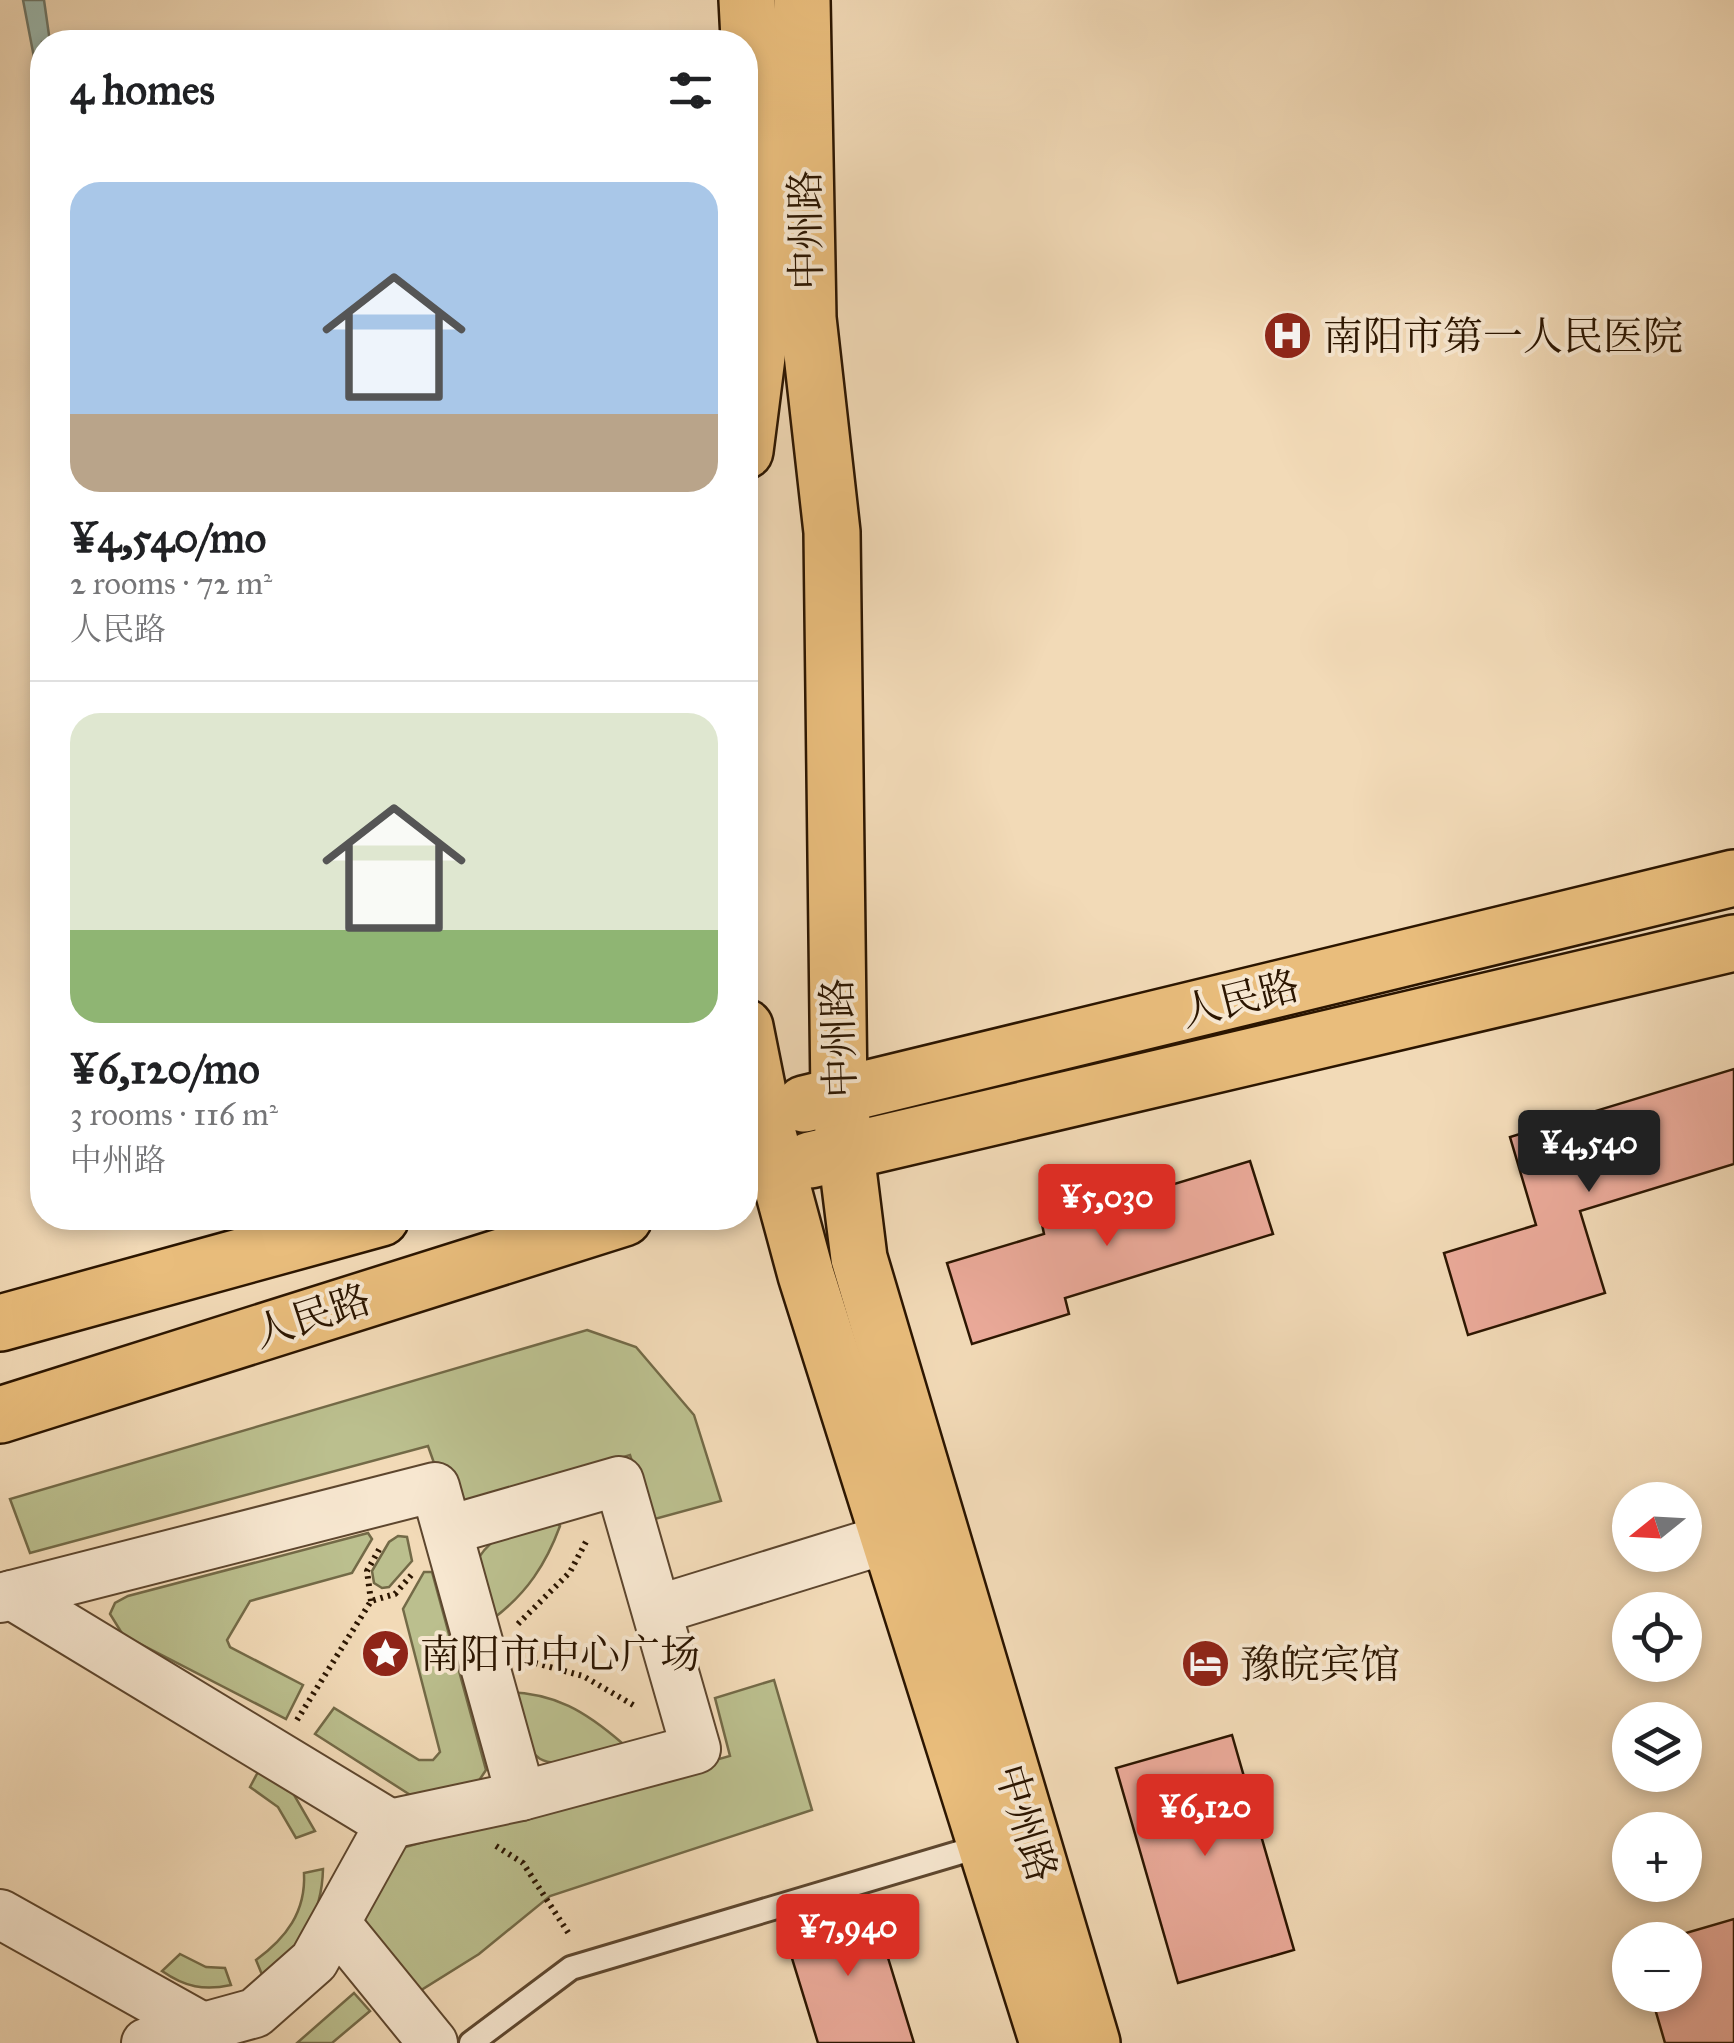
<!DOCTYPE html>
<meta charset="utf-8">
<style>
body{margin:0;font-family:"IM FELL Great Primer","Noto Serif SC",serif;background:#f6f6f6;color:#202124;height:100vh;display:flex;flex-direction:column;font-size:38px;white-space:nowrap}
*{box-sizing:border-box;margin:0}
p{font-size:32px;color:#757577}
.icon{flex:none;width:55px;height:55px;fill:none;stroke:currentColor;stroke-width:2;stroke-linecap:round;stroke-linejoin:round}
.map{position:relative;flex:1;overflow:hidden}
.panel{position:absolute;left:30px;top:30px;width:728px;height:1200px;display:flex;flex-direction:column;background:#fff;border-radius:40px;box-shadow:0 5px 15px #0003}
.panel>*{flex:none}
.needle{width:65px;rotate:252deg}
.tools{position:absolute;left:1612px;top:1482px;display:grid;gap:20px}
.tools a{display:grid;place-items:center;width:90px;height:90px;border-radius:50%;background:#fff;box-shadow:0 5px 15px #0003;font-size:50px}
.price{position:absolute;translate:-50% -85px;padding:0 22px;border-radius:10px;background:#d93025;color:#fff;font-size:32px;line-height:65px;filter:drop-shadow(0 2px 5px #0008)}
.price::after{content:'';position:absolute;left:50%;top:60px;width:30px;height:22px;margin-left:-15px;background:inherit;clip-path:polygon(0 0,100% 0,50% 100%)}
.price.selected{background:#222;color:#fff}
ul{padding:0;list-style:none}
li{display:grid;align-content:center;gap:20px;height:530px;padding:0 40px}
li+li{border-top:2px solid #e0e0e0}
li span{display:grid;place-items:center;height:310px;border-radius:30px;color:#555}
li>.icon{margin-inline-start:auto}
span .icon{width:180px;height:180px;fill:#fffc;stroke-width:1}
li b{font-size:42px}
h2{display:flex;justify-content:space-between;align-items:center;height:120px;padding:0 40px;font-size:42px}
.map>svg:first-child{display:block}
</style>
<div class="map">
<svg width="1734" height="2043" viewBox="0 0 1734 2043">
<rect width="100%" height="100%" fill="#f2dab7"/>
<filter id="stains"><feTurbulence type="fractalNoise" baseFrequency=".002" numOctaves="4"/><feColorMatrix values="0 0 0 0 .2 0 0 0 0 .09 0 0 0 0 .02 0 0 0 .5 -.17"/></filter>
<radialGradient id="worn" r=".72"><stop offset=".6" stop-color="#630" stop-opacity="0"/><stop offset="1" stop-color="#630" stop-opacity=".3"/></radialGradient>
<g fill="#bbbf8e" stroke="#736a47" stroke-width="2.5">
<path d="M587,1330L636,1347L694,1415L721,1501L651,1520L630,1455L450,1508L428,1446L30,1553L10,1499Z"/>
<path d="M550,1517L560,1526C546,1564 527,1593 494,1618L473,1568C489,1533 516,1529 550,1517Z"/>
<path d="M368,1533L372,1539L352,1573L250,1601L227,1640L230,1647L303,1685L286,1719L123,1635L110,1614L115,1603L128,1596Z"/>
<path d="M398,1536L407,1537L412,1561L389,1587L382,1588L374,1583L372,1571L389,1542Z"/>
<path d="M424,1572H432L486,1770L476,1785L415,1798L315,1734L334,1708L419,1760H433L440,1752L403,1609Z"/>
<path d="M774,1680L812,1810L550,1896L479,1954L418,1992L361,1919L402,1848L730,1756L715,1698Z"/>
<path d="M506,1692C555,1693 585,1711 622,1743L621,1749C536,1770 536,1777 506,1692Z"/>
<path d="M259,1770L293,1793L315,1831L296,1838L278,1807L250,1787Z"/>
<path d="M323,1869C322,1916 300,1949 263,1977L256,1960C286,1938 306,1912 304,1873Z"/>
<path d="M180,1954L206,1967L225,1968L231,1985C204,1991 185,1987 162,1971Z"/>
<path d="M354,1993L370,2011L332,2043H297Z"/>
</g>
<path fill="#9bbab0" stroke="#6e786a" stroke-width="2.5" d="M23,0H44L50,42H42V99Z"/>
<g fill="#ebaa9a" stroke="#2b1500" stroke-width="2.5">
<path d="M1734,1069V1164L1580,1211L1605,1293L1468,1335L1444,1253L1536,1225L1510,1137Z"/>
<path d="M1250,1161L1273,1234L1065,1298L1069,1314L972,1344L947,1263L1044,1234L1042,1224Z"/>
<path d="M1232,1735L1294,1950L1178,1983L1116,1768Z"/>
<path d="M871,1902L914,2043H818L783,1929Z"/>
<path d="M1734,1919V2043H1665L1651,1995H1685V1940H1662Z"/>
</g>
<g fill="none" stroke-linecap="round" stroke-linejoin="round">
<defs>
<path id="lane" d="M471,2043L571,1968L985,1845"/>
<g id="street">
<path d="M12,1595L390,1824"/>
<path d="M0,1598L435,1487L521,1796"/>
<path d="M657,1610L890,1538"/>
<path d="M0,1914L202,2027"/>
<path d="M337,1925L433,2043"/>
<path d="M146,2043L255,2013L314,1961L390,1824L521,1796L696,1749L619,1481L449,1530"/>
</g>
<g id="primary">
<path d="M802,0L808,318L832,532L839,1097L859,1258L1092,2043"/>
<path d="M745,451L763,310L747,0"/>
<path d="M745,1027L762,1112L806,1275L1048,2043"/>
<path d="M804,1104L1734,878"/>
<path d="M810,1160L1734,943"/>
<path d="M0,1323L381,1218"/>
<path d="M0,1415L624,1218"/>
</g>
</defs>
<use href="#lane" stroke="#5d462e" stroke-width="28"/>
<use href="#street" stroke="#5d462e" stroke-width="52"/>
<use href="#primary" stroke="#2b1500" stroke-width="60"/>
<g stroke="#2b1500" stroke-width="6" stroke-dasharray="2.5 5" stroke-linecap="butt">
<path d="M371,1601L367,1571L381,1546"/>
<path d="M518,1624L570,1572L588,1538"/>
<path d="M528,1661L583,1676L635,1706"/>
<path d="M297,1720L371,1601L395,1594L413,1573"/>
<path d="M496,1846L523,1863L569,1934"/>
</g>
<use href="#lane" stroke="#f7e7d0" stroke-width="22"/>
<use href="#street" stroke="#f7e7d0" stroke-width="48"/>
<use href="#primary" stroke="#e9bd7c" stroke-width="55"/>
</g>
<defs>
<symbol id="hospital-disc" viewBox="-11 -11 22 22"><circle r="9.5" fill="#8f2418" stroke="#f7e7d0"/><path d="M-5-5h3v3.5h4V-5h3V5h-3V1.5h-4V5h-3Z" fill="#fff"/></symbol>
<symbol id="sight-disc" viewBox="-11 -11 22 22"><circle r="9.5" fill="#8f2418" stroke="#f7e7d0"/><path d="M0-6L1.8-2.2L6-1.7L2.9 1.2L3.7 5.4L0 3.3L-3.7 5.4L-2.9 1.2L-6-1.7L-1.8-2.2Z" fill="#fff"/></symbol>
<symbol id="hotel-disc" viewBox="-11 -11 22 22"><circle r="9.5" fill="#8f2418" stroke="#f7e7d0"/><path d="M-6-4.5h1.5V1H6V5H4.5V3h-9V5H-6ZM-4 0a1.8 1.8 0 1 1 3.6 0ZM.5 0V-2.5h3Q6-2.5 6 0Z" fill="#fff"/></symbol>
</defs>
<g fill-rule="evenodd">
<use href="#hospital-disc" x="1260" y="308" width="55" height="55"/>
<use href="#sight-disc" x="358" y="1626" width="55" height="55"/>
<use href="#hotel-disc" x="1178" y="1636" width="55" height="55"/>
</g>
<g text-anchor="middle" dominant-baseline="central" stroke-width="8" stroke-linejoin="round" paint-order="stroke">
<g font-size="40" fill="#2b1500" stroke="#f7e7d0">
<text transform="translate(806 230) rotate(-91)">中州路</text>
<text transform="translate(1240 999) rotate(-14)">人民路</text>
<text transform="translate(839 1038) rotate(-92)">中州路</text>
<text transform="translate(312 1316) rotate(-18)">人民路</text>
<text transform="translate(1026 1823) rotate(73)">中州路</text>
</g>
<g font-size="40" fill="#2b1500" stroke="#f7e7d0" text-anchor="start">
<text x="1323" y="336">南阳市第一人民医院</text>
<text x="420" y="1654">南阳市中心广场</text>
<text x="1240" y="1664">豫皖宾馆</text>
</g>
</g>
<rect width="100%" height="100%" filter="url(#stains)"/>
<rect width="100%" height="100%" fill="url(#worn)"/>
</svg>
<div class="tools">
<a><svg class="needle" viewBox="-14 -14 28 28"><path d="M0-13l5 13h-10z" fill="#e53935"/><path d="M0 13l5-13h-10z" fill="#757577"/></svg></a>
<a><svg class="icon" aria-label="locate" viewBox="0 0 24 24"><circle cx="12" cy="12" r="6"/><path d="M12 2v4M12 18v4M2 12h4M18 12h4"/></svg></a>
<a><svg class="icon" aria-label="layers" viewBox="0 0 24 24"><path d="M12 4l9 5-9 5-9-5zM3 14l9 5 9-5"/></svg></a>
<a>+</a>
<a>−</a>
</div>
<b class="price selected" style="left:1589px;top:1195px">¥4,540</b>
<b class="price" style="left:1107px;top:1249px">¥5,030</b>
<b class="price" style="left:1205px;top:1859px">¥6,120</b>
<b class="price" style="left:848px;top:1979px">¥7,940</b>
<section class="panel">
<h2>4 homes<svg class="icon" aria-label="filters" viewBox="0 0 24 24"><path d="M4 7h16M4 17h16"/><circle cx="9" cy="7" r="2"/><circle cx="15" cy="17" r="2"/></svg></h2>
<ul>
<li><span style="background:linear-gradient(#a9c7e8 75%,#b9a48a 0)"><svg class="icon" aria-label="home" viewBox="0 0 24 24"><path d="M3 11l9-7 9 7M6 9v11h12V9"/></svg></span><div><b>¥4,540/mo</b><p>2 rooms · 72 m²</p><p>人民路</p></div></li>
<li><span style="background:linear-gradient(#dfe7d0 70%,#8fb573 0)"><svg class="icon" aria-label="home" viewBox="0 0 24 24"><path d="M3 11l9-7 9 7M6 9v11h12V9"/></svg></span><div><b>¥6,120/mo</b><p>3 rooms · 116 m²</p><p>中州路</p></div></li>
</ul>
</section>
</div>
